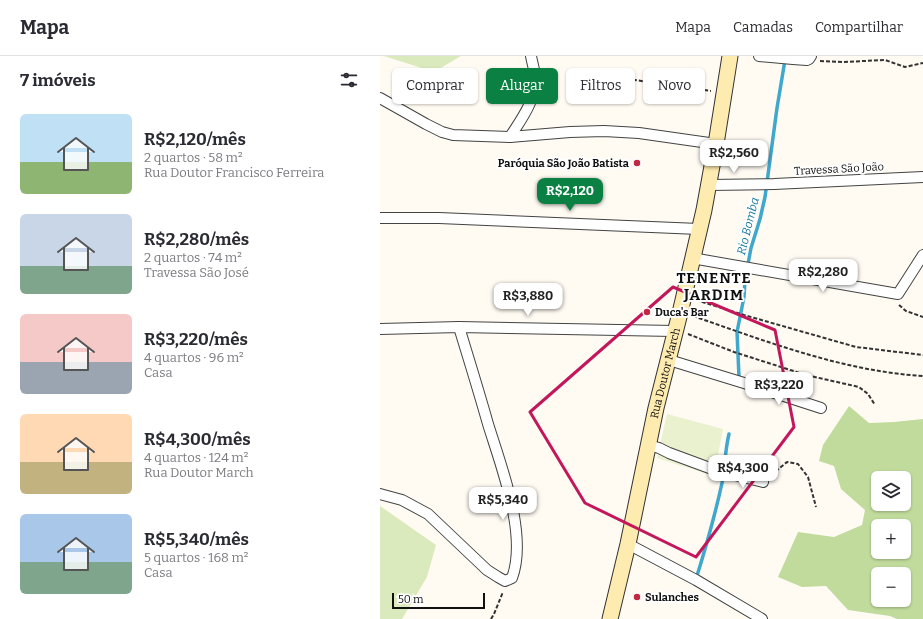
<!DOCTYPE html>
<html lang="pt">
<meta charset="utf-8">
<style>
body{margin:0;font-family:Bitter,serif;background:#f2f2f3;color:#2b2b33;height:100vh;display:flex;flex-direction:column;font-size:15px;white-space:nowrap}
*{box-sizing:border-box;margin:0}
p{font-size:13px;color:#7c7c81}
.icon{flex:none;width:22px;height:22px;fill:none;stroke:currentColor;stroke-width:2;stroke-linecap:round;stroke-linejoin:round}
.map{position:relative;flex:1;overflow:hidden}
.sheet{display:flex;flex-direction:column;background:#fff;width:380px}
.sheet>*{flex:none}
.guide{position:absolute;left:12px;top:12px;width:380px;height:36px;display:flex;gap:8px}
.tools{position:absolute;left:491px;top:415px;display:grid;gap:8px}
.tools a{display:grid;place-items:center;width:40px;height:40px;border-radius:6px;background:#fff;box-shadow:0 1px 3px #0004;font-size:20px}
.scale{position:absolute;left:12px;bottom:10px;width:93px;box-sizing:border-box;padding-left:4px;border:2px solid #101010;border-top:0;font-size:11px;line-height:14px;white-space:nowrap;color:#101010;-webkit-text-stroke:3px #fff;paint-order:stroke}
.price{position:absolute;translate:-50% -34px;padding:0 9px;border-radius:8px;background:#fff;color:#222;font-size:13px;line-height:26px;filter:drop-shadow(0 1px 2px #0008)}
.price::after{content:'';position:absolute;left:50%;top:24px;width:12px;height:9px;margin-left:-6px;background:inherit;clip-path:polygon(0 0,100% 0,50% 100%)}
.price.on{background:#0b8043;color:#fff}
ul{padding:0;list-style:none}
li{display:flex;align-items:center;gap:12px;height:100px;padding:0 20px}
li span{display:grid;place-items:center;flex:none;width:112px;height:80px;border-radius:6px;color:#555}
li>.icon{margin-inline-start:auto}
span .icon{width:48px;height:48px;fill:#fffc;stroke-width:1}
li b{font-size:17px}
h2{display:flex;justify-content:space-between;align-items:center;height:48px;padding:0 20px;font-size:17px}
.chip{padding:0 14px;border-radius:6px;background:#fff;box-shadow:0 1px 3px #0004;font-size:14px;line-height:36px}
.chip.on{background:#0b8043;color:#fff}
header{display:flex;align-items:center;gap:24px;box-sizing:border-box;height:56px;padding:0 20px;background:#fff;border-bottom:1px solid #e1e1e2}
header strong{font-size:19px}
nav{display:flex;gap:22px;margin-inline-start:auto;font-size:14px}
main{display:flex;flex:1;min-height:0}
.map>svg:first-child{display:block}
</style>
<header>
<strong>Mapa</strong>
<nav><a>Mapa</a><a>Camadas</a><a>Compartilhar</a></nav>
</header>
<main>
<section class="sheet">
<h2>7 imóveis<svg class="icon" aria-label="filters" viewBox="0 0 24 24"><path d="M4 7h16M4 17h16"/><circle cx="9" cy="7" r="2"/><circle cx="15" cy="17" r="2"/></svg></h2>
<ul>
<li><span style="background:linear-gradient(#bfe0f5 60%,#8fb573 0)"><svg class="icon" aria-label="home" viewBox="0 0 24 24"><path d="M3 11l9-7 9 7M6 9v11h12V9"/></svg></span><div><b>R$2,120/mês</b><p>2 quartos · 58 m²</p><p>Rua Doutor Francisco Ferreira</p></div></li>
<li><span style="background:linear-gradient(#c9d6e8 65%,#7fa58c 0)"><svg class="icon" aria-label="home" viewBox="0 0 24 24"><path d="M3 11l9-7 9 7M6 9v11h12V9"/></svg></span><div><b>R$2,280/mês</b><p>2 quartos · 74 m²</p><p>Travessa São José</p></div></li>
<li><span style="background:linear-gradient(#f6c9c9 60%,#9aa5b1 0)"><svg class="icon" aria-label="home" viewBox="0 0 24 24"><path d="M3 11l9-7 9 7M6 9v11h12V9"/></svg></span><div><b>R$3,220/mês</b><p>4 quartos · 96 m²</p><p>Casa</p></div></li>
<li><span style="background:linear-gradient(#ffd9b3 60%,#c2b280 0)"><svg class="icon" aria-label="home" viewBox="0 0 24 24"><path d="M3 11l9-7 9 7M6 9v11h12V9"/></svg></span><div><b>R$4,300/mês</b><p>4 quartos · 124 m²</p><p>Rua Doutor March</p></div></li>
<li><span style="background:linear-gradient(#a9c7e8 60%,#7fa58c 0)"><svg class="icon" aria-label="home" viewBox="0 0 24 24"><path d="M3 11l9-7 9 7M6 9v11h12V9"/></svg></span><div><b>R$5,340/mês</b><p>5 quartos · 168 m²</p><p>Casa</p></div></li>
</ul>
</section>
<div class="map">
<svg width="543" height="563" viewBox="0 0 543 563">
<rect width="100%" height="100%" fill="#fffbf3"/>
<g fill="#daeabc">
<path d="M4,0H81L54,16Z"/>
<path d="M0,450L56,489L47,521L22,563H0Z"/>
</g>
<path fill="#c0db9c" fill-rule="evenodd" d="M469,350L489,367L514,366L543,363V563H517L510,560L468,554L446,530L422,531L398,521L418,476L454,481L482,469L485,454L461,433L454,410L439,405L443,389ZM498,422H524V448H498ZM498,470H524V496H498ZM498,518H524V544H498Z"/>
<path fill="#eaf1ce" d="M287,358L343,373L334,420L277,402Z"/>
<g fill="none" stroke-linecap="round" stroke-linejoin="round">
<g stroke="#40a7cd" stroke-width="3.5">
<path d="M359,321L357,276L364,241L365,224L371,192L380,163L385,141L397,52L405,4"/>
<path d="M316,523C326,491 335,459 342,427C345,411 345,394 349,378"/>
</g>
<defs>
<g id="minor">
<path d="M379,0L413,3L427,4L429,3L431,0"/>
<path d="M0,42L46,68L62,76L73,79L130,81L190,76L224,75L259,77L336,88"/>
<path d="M130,81C142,62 157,43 155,19C154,12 152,6 151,0"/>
<path d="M329,129L394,128L543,121"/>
<path d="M0,162H59L319,173"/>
<path d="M312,202L518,238L543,199"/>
<path d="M0,273L79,271L295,275"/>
<path d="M289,304L364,327L441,352"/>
<path d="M268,389L279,392L289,397L335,414L383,426"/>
<path d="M0,438L22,444L48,458L107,514L118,521L125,525L132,522C148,479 121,410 108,368C99,336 89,304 79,271"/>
<path d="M248,488L316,524L382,563"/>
</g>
<g id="secondary">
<path id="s1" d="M230,563L248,488L276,352L300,257L324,154L336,88L350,0"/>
</g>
</defs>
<use href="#minor" stroke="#434343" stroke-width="12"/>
<use href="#secondary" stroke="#323232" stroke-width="17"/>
<g stroke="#323232" stroke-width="2" stroke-dasharray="4 2" stroke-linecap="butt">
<path d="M440,5L463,6L505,4L525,11L543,7"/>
<path d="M241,22L331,35"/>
<path d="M316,244L364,259L476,291L543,299"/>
<path d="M519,249L526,255L543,261"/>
<path d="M313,260C388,286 463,315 543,320"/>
<path d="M308,278L354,296L426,319L479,331L488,338L495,349"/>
<path d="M391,419L407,406L418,408L428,421L436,451"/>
<path d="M111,563L114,558L123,536"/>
</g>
<use href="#minor" stroke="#fff" stroke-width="10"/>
<use href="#secondary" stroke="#feebaf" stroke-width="15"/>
</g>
<path fill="none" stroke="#c2185b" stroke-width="3" stroke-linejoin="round" d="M293,231L395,274L414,371L316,501L205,447L150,356Z"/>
<g fill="#c02844" stroke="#fff" stroke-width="1.5">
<circle cx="257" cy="107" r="4"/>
<circle cx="267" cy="256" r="4"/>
<circle cx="257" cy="541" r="4"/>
</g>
<g text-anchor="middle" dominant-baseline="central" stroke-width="4" stroke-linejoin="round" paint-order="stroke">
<g font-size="11" font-weight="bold" fill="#101010" stroke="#fff" text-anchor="start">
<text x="249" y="107" text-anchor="end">Paróquia São João Batista</text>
<text x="275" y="256">Duca's Bar</text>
<text x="265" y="541">Sulanches</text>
</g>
<g font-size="11" fill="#101010" stroke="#fff">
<text transform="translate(459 113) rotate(-3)">Travessa São João</text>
<text stroke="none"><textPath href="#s1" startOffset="252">Rua Doutor March</textPath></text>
</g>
<g font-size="12" font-style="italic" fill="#1979a2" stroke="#fff">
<text transform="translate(368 170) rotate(-76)">Rio Bomba</text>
</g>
<g font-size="15" font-weight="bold" letter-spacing="1" fill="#101010" stroke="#fff">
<text x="334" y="222">TENENTE<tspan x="334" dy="17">JARDIM</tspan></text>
</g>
</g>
</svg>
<div class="tools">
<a><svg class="icon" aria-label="layers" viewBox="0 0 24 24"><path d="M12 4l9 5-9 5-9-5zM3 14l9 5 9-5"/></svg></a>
<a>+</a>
<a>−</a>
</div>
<div class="scale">50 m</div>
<b class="price" style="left:354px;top:118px">R$2,560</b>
<b class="price on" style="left:190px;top:156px">R$2,120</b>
<b class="price" style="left:443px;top:237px">R$2,280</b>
<b class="price" style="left:148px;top:261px">R$3,880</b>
<b class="price" style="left:399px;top:350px">R$3,220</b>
<b class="price" style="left:363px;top:433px">R$4,300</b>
<b class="price" style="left:123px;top:465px">R$5,340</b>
<div class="guide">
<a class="chip">Comprar</a>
<a class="chip on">Alugar</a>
<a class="chip">Filtros</a>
<a class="chip">Novo</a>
</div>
</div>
</main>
